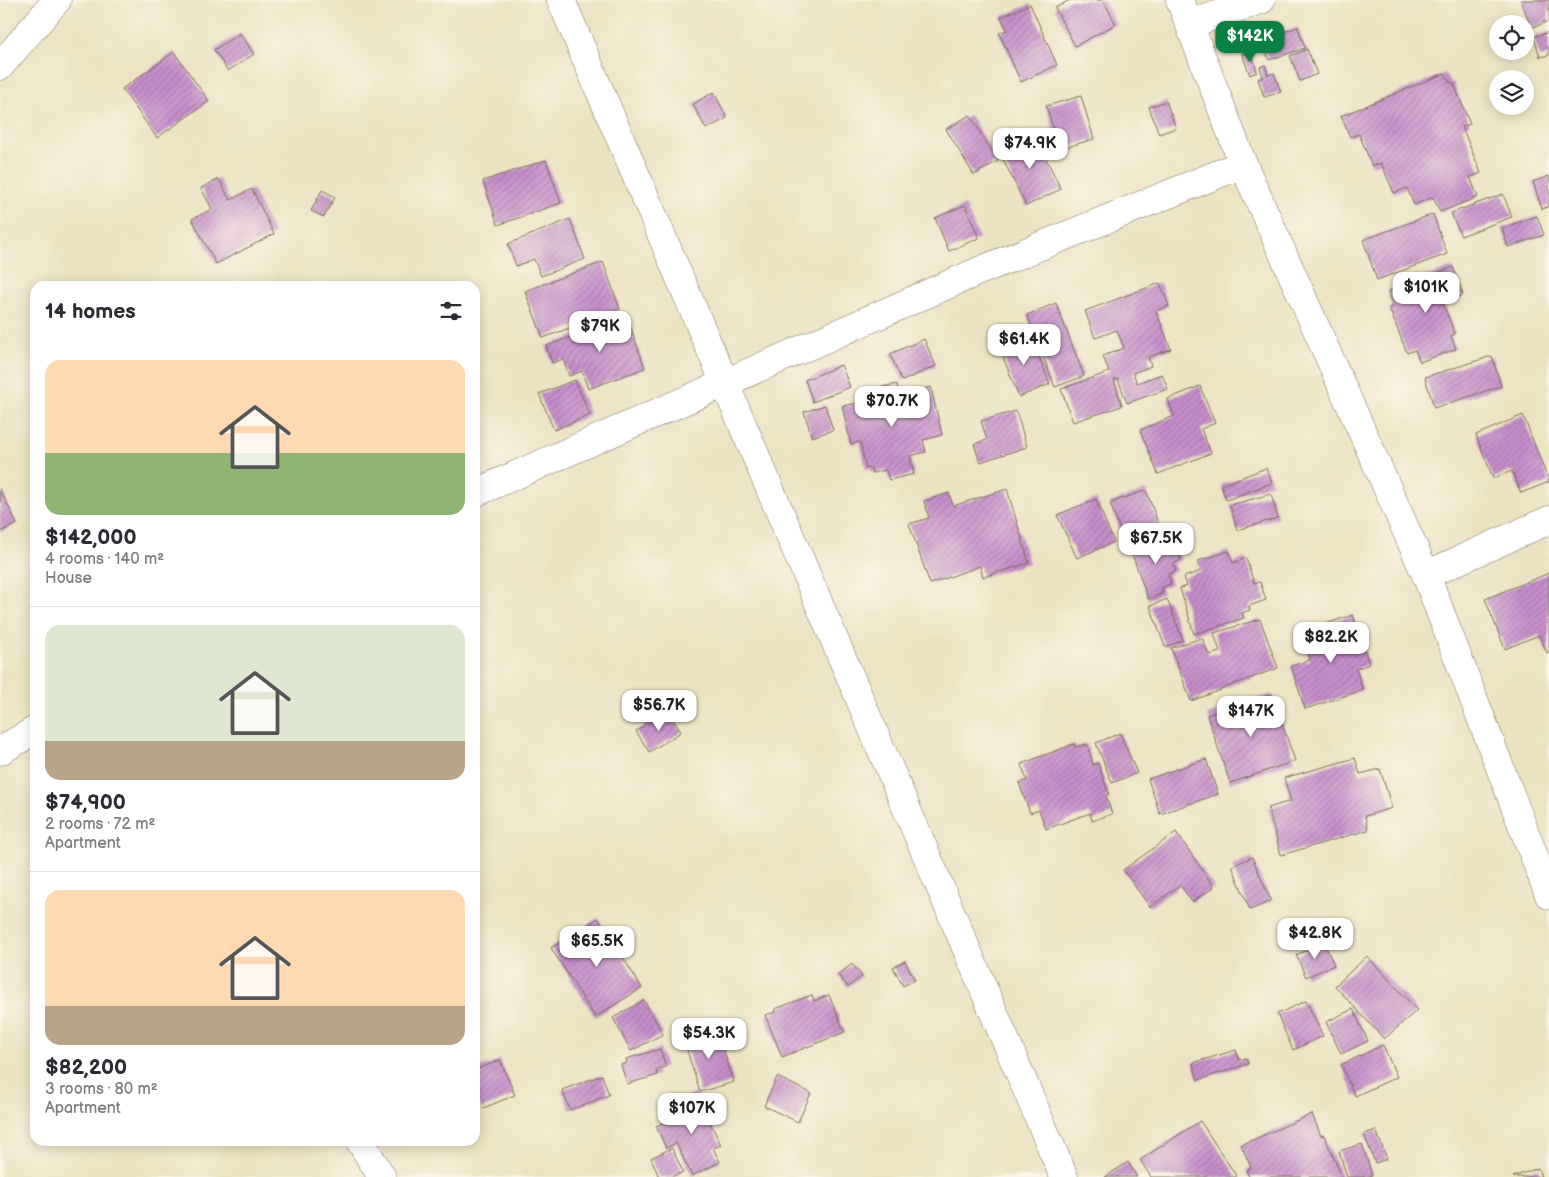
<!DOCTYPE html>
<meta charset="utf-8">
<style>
body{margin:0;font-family:"Balsamiq Sans",sans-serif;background:#f2f2f3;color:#2b2b33;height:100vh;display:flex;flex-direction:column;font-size:19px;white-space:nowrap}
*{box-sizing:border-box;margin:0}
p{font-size:16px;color:#7c7c81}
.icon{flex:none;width:28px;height:28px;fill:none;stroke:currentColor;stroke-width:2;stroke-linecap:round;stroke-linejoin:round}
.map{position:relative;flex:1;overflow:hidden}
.drawer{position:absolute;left:30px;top:281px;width:450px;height:865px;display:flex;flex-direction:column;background:#fff;border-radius:15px;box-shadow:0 2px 12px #0003}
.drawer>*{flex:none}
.controls{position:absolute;left:1489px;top:15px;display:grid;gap:10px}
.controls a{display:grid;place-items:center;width:45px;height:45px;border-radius:50%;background:#fff;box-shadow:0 2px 12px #0003;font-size:25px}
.price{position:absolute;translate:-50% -42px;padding:0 11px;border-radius:10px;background:#fff;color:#222;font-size:16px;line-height:32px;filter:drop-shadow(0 1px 2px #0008)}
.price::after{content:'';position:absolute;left:50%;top:30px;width:15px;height:11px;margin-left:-8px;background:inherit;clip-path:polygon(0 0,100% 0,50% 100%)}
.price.active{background:#0b8043;color:#fff}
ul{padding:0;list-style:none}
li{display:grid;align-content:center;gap:10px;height:265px;padding:0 15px}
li+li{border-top:1px solid #e1e1e2}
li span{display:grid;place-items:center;height:155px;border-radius:15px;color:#555}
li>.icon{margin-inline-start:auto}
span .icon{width:90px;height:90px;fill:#fffc;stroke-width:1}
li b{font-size:21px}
h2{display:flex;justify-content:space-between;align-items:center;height:60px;padding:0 15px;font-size:21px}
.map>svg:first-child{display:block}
</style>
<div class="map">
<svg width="1549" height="1177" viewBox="0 0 1549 1177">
<defs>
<pattern id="building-hatch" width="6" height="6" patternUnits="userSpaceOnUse" patternTransform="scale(1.25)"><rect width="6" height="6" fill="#c58ecc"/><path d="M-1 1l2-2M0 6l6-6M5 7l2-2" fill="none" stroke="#a174a5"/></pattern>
</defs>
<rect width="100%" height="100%" fill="#fcf5e5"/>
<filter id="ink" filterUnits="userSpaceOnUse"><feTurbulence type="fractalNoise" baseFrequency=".02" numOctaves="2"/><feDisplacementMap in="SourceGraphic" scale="10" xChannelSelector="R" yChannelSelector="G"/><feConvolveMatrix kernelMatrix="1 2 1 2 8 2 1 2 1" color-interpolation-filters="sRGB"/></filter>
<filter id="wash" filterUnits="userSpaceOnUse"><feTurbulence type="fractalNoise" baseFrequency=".0096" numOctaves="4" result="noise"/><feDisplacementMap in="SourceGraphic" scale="20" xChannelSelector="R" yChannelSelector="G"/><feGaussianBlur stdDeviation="1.12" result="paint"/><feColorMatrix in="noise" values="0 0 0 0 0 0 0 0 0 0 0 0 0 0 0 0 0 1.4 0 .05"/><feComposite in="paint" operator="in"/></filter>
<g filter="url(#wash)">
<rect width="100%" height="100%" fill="#ebe3c1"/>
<g id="blocks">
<g fill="url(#building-hatch)">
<path d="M1070,0H1103L1116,24L1075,46L1055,8Z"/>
<path d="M1521,0H1549V21L1531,28Z"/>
<path d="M1030,4L1057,65L1021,82L999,33L1007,30L1001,17Z"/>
<path d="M1298,27L1305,48L1269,60L1262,39Z"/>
<path d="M1549,32V55L1540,57L1534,37Z"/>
<path d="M240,33L254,54L228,71L214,50Z"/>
<path d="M1307,49L1317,74L1300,81L1290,56Z"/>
<path d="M1251,51L1257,72L1250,75L1242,54Z"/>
<path d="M174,52L209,101L157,138L122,89Z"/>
<path d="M1265,65L1268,75L1274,73L1281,92L1264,97L1258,79L1263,77L1260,67Z"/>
<path d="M1445,73L1450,83L1453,82L1470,124L1462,127L1481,173L1470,177L1478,197L1440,212L1433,197L1414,205L1407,188L1394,193L1381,163L1372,166L1359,134L1350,137L1341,116Z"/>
<path d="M714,92L727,118L706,129L693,104Z"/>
<path d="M1081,96L1094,139L1060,149L1046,106Z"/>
<path d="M1166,101L1176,128L1159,134L1149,107Z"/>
<path d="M970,115L998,161L974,175L946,129Z"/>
<path d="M1034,134L1061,189L1026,206L999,151Z"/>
<path d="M546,160L561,203L498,225L483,181Z"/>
<path d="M1549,176V206L1542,209L1533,182Z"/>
<path d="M219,179L230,200L252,189L274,234L216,264L192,219L212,209L201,188Z"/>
<path d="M322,190L335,197L324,217L311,211Z"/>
<path d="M1503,194L1512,217L1461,236L1451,213Z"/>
<path d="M965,205L979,238L949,251L935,218Z"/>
<path d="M1433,214L1447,254L1377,280L1363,240Z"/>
<path d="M1537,216L1544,235L1508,247L1502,228Z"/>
<path d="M570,219L585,259L541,276L534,259L516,266L508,244Z"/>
<path d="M603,262L620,309L543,338L525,291Z"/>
<path d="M1453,267L1463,295L1443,303L1455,334L1451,336L1456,349L1420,362L1415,350L1407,353L1389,308L1393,307L1388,291Z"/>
<path d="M1160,283L1169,306L1156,311L1171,349L1148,357L1151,366L1133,373L1137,383L1162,374L1168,389L1127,403L1118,379L1114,380L1122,406L1073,422L1061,389L1109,372L1103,356L1124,348L1117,330L1095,338L1085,311Z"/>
<path d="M1056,303L1084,376L1055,387L1027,315Z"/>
<path d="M627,317L645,368L588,389L582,371L569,376L563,359L552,363L546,346Z"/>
<path d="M1030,334L1050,384L1019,397L999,347Z"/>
<path d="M924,339L936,366L902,381L890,354Z"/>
<path d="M1492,356L1501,386L1434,408L1425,377Z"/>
<path d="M841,365L850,387L813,402L805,380Z"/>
<path d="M575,380L590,415L554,430L539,394Z"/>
<path d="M897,384L899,395L931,387L942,435L923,440L926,452L910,456L914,474L889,480L886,470L872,473L871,468L866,469L860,442L851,444L842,406L864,402L861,391Z"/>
<path d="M1200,386L1215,423L1201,429L1211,453L1158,474L1140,430L1174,416L1168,399Z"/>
<path d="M825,405L833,430L812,437L804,412Z"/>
<path d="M1016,411L1027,447L980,462L974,444L987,440L981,421Z"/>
<path d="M1523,415L1549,482L1521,493L1512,471L1493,478L1476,435Z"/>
<path d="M1266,468L1272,483L1226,500L1221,485Z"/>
<path d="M0,489L17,524L0,532Z"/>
<path d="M1007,489L1029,563L983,577L980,566L930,584L909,524L929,518L924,501L949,493L953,506Z"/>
<path d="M1146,490L1162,534L1126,546L1110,503Z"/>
<path d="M1271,494L1278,518L1237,530L1230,505Z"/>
<path d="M1096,499L1114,542L1077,558L1057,515Z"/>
<path d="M1172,535L1181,560L1173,564L1176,571L1168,574L1171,584L1161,588L1163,593L1148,599L1131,551Z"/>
<path d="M1229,551L1233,563L1246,558L1254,583L1260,582L1266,600L1249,606L1250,610L1242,613L1244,618L1194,634L1180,588L1187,586L1184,577L1201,571L1198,561Z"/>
<path d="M1549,573V652L1547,653L1539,635L1505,649L1485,599Z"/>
<path d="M1167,599L1183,640L1165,647L1150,606Z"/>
<path d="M1353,615L1369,664L1356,669L1363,690L1305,709L1291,666L1310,660L1305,643L1317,640L1313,628Z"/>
<path d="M1260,619L1278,668L1221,689V690L1191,701L1171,648L1202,638L1209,655L1220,652L1214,633Z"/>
<path d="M1272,694L1295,761L1230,783L1207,715Z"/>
<path d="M668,711L681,732L649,752L636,731Z"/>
<path d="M1120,733L1137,773L1112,783L1096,743Z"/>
<path d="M1074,744L1075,747L1087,744L1093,765L1098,763L1109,794L1106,796L1112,814L1092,821L1090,813L1046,829L1039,810L1030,813L1019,783L1027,780L1021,764Z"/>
<path d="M1355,758L1360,774L1380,769L1392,808L1365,816L1368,830L1281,855L1268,808L1291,801L1284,778Z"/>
<path d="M1206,759L1218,794L1160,814L1148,779Z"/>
<path d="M1176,832L1214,887L1192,902L1180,885L1150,907L1123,870Z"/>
<path d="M1252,857L1271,901L1250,910L1232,866Z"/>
<path d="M598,918L642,988L595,1017L551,948Z"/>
<path d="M1324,943L1334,965L1306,977L1296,955Z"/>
<path d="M1367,956L1417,1010L1384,1039L1335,986Z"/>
<path d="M905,961L915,980L903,986L893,967Z"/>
<path d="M852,964L862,976L848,987L838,975Z"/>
<path d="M812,995L814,1001L829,995L845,1032L782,1057L765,1015L776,1012L775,1009Z"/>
<path d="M644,1000L663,1034L631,1051L613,1018Z"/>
<path d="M1306,1001L1323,1036L1293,1050L1277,1014Z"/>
<path d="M1353,1009L1368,1041L1341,1054L1326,1022Z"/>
<path d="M716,1027L734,1082L700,1092L684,1041L695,1037L694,1034Z"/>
<path d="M1383,1045L1397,1077L1355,1096L1341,1065Z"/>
<path d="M660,1049L666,1067L656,1070L658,1075L627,1084L621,1065L627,1063L626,1059Z"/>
<path d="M1236,1050L1239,1060L1246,1058L1248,1064L1198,1080L1193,1063Z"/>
<path d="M500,1060L515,1095L481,1109L475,1096V1070Z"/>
<path d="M602,1075L609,1095L570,1110L562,1090Z"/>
<path d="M777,1077L811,1093L798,1122L764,1106Z"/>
<path d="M696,1093L721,1145L713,1148L720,1162L692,1176L676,1143L666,1148L656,1126L681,1114L676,1102Z"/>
<path d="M1312,1114L1321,1136L1324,1135L1342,1177H1249L1246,1170L1251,1167L1241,1145Z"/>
<path d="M1200,1121L1237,1177H1151L1140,1160Z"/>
<path d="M1376,1130L1387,1159L1375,1163L1364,1134Z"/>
<path d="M1362,1144L1372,1175L1367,1177H1347L1339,1151Z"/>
<path d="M672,1148L683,1172L671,1177H659L651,1158Z"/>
<path d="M1128,1162L1137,1177H1105Z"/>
<path d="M1538,1168L1541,1177H1513Z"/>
</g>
</g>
</g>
<g filter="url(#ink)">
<use href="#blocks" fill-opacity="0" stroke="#796b57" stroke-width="1"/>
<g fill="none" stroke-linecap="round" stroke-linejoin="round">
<defs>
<g id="minor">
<path d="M561,0L1064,1177"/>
<path d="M1180,0L1243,164L1426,575L1549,895"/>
<path d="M1190,24L1261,0"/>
<path d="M0,66L57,0"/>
<path d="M475,493L979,271L1243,164"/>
<path d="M1426,575L1549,520"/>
<path d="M0,751L35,730"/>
<path d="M360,1141L382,1177"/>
</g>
</defs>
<use href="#minor" stroke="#796b57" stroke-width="29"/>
<use href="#minor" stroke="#fff" stroke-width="28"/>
</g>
</g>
</svg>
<div class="controls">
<a><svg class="icon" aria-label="locate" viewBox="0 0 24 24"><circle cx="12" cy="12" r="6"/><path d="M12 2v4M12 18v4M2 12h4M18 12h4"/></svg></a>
<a><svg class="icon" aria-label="layers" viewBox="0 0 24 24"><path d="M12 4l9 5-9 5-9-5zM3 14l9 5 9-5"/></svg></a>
</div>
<b class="price active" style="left:1250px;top:63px">$142K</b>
<b class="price" style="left:1030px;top:170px">$74.9K</b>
<b class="price" style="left:1426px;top:314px">$101K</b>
<b class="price" style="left:600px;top:353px">$79K</b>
<b class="price" style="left:1024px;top:366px">$61.4K</b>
<b class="price" style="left:892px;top:428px">$70.7K</b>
<b class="price" style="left:1156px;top:565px">$67.5K</b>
<b class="price" style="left:1331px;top:664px">$82.2K</b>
<b class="price" style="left:659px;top:732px">$56.7K</b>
<b class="price" style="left:1251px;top:738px">$147K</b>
<b class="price" style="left:1315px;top:960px">$42.8K</b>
<b class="price" style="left:597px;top:968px">$65.5K</b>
<b class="price" style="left:709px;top:1060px">$54.3K</b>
<b class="price" style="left:692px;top:1135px">$107K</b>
<section class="drawer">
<h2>14 homes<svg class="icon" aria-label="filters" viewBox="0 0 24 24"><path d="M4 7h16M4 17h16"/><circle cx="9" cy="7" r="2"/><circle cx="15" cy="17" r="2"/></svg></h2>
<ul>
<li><span style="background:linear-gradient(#ffd9b3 60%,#8fb573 0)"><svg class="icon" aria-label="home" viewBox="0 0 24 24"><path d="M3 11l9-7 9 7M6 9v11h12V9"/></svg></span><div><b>$142,000</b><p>4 rooms · 140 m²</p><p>House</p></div></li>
<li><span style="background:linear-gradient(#dfe7d0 75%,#b9a48a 0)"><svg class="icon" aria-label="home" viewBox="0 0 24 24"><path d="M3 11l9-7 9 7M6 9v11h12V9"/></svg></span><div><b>$74,900</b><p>2 rooms · 72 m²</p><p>Apartment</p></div></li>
<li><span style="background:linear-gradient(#ffd9b3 75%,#b9a48a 0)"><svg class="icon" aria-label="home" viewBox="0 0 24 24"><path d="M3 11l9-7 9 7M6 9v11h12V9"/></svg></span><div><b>$82,200</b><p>3 rooms · 80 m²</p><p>Apartment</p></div></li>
</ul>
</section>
</div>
